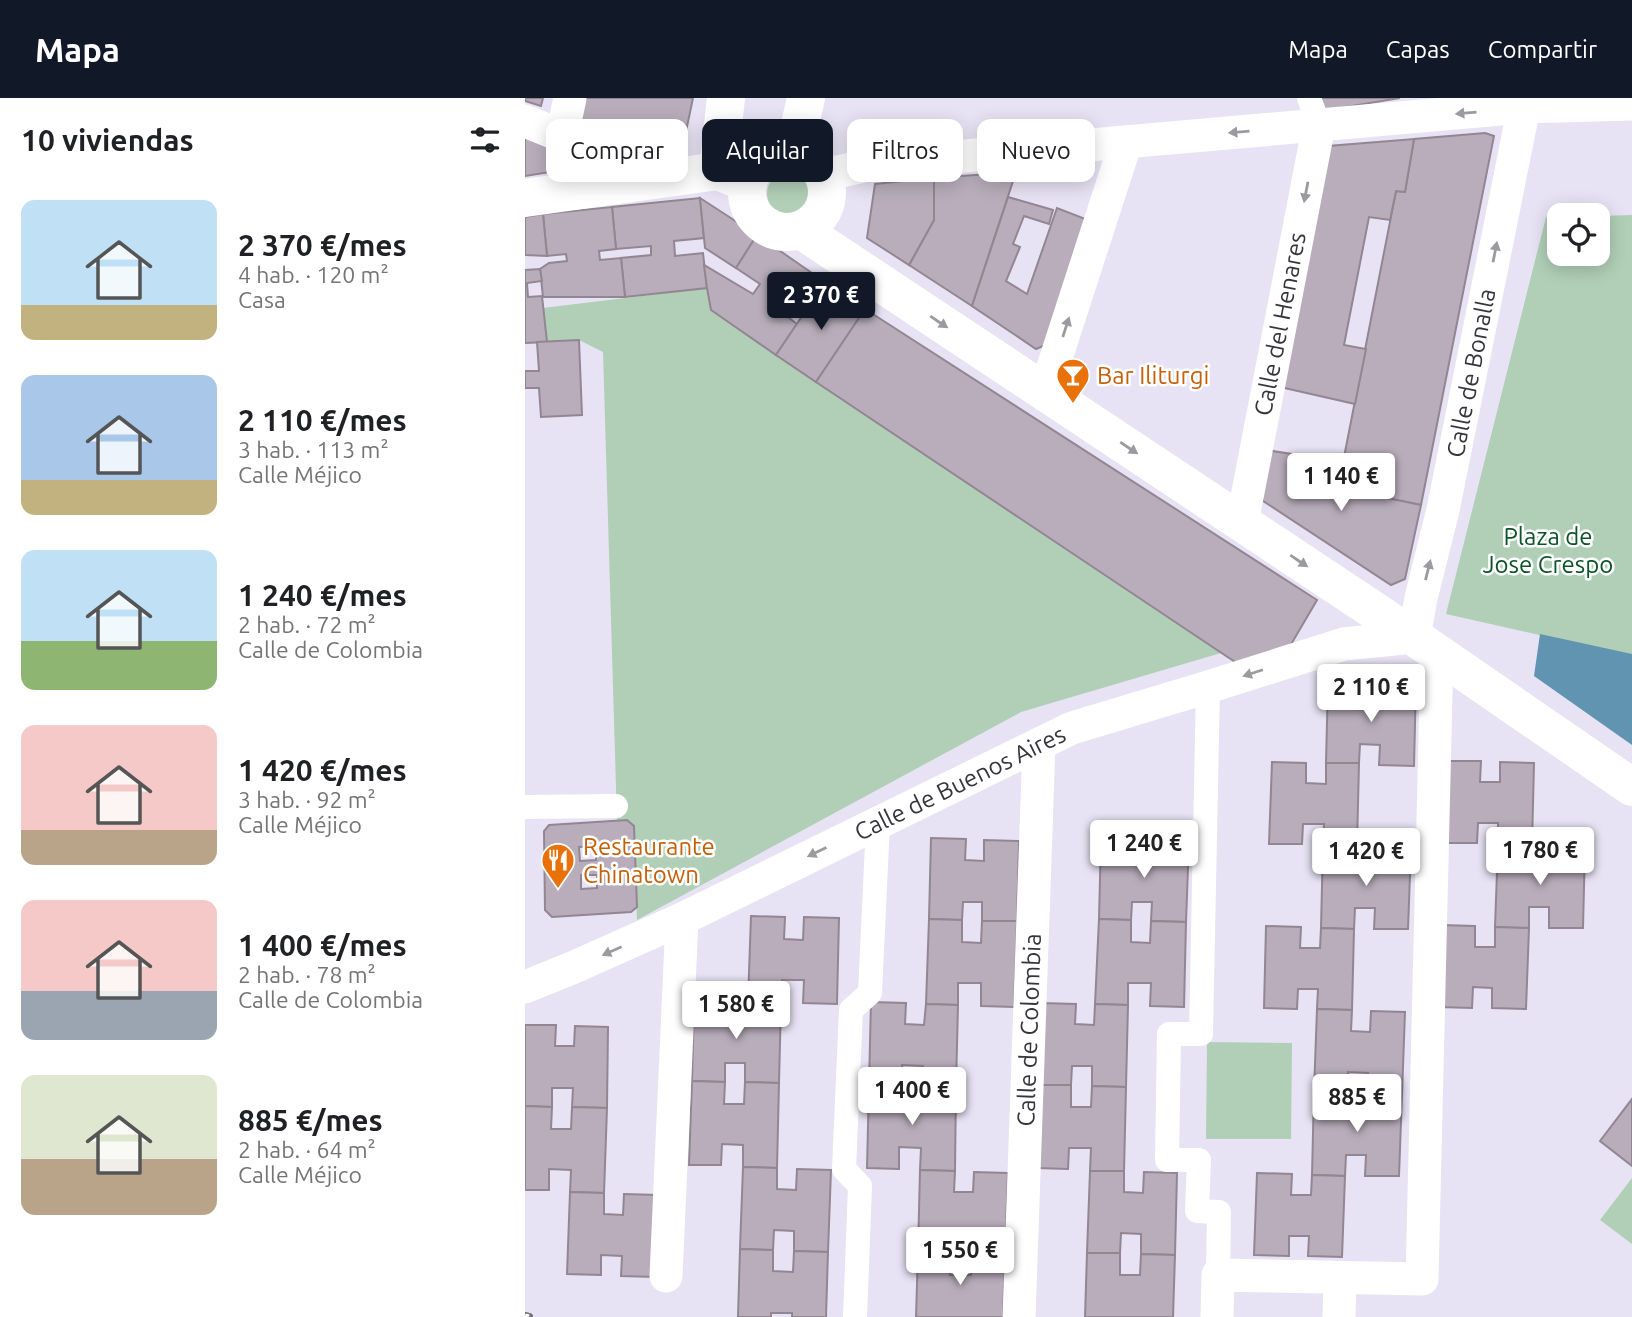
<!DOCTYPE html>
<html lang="es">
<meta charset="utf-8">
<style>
body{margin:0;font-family:Ubuntu,sans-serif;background:#f2f2f2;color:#202124;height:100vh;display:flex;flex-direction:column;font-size:26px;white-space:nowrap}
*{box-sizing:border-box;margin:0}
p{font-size:23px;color:#757577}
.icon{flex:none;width:38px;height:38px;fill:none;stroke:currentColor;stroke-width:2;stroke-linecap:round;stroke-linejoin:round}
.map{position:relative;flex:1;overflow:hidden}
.drawer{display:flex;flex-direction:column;background:#fff;width:525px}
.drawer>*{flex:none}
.guide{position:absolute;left:21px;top:21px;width:665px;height:63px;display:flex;gap:14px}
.controls{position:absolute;left:1022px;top:105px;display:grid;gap:14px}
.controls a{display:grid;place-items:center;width:63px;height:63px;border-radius:14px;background:#fff;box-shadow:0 4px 18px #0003;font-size:35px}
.price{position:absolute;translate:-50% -60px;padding:0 16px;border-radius:7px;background:#fff;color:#222;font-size:23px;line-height:46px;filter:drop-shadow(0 2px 4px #0008)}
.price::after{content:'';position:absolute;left:50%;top:42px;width:21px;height:16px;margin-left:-10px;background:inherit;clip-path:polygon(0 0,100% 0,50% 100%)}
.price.active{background:#111827;color:#fff}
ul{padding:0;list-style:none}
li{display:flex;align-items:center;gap:21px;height:175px;padding:0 21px}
li span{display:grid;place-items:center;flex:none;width:196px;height:140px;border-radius:14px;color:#555}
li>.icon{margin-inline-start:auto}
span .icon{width:84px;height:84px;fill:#fffc;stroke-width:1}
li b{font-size:30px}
h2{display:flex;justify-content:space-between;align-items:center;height:84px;padding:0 21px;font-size:30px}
.chip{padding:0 24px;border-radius:14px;background:#fff;box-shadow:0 4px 18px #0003;font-size:24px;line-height:63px}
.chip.active{background:#111827;color:#fff}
header{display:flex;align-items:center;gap:42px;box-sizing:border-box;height:98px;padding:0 35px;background:#111827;color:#fff}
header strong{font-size:33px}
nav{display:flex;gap:38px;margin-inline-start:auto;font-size:24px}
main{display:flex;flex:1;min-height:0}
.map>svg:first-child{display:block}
</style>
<header>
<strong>Mapa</strong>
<nav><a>Mapa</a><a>Capas</a><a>Compartir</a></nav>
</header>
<main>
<section class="drawer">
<h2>10 viviendas<svg class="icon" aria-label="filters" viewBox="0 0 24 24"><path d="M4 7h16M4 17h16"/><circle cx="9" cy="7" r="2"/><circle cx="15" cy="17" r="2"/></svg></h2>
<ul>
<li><span style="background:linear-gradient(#bfe0f5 75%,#c2b280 0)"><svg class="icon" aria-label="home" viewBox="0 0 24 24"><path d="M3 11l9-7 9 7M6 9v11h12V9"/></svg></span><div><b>2 370 €/mes</b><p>4 hab. · 120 m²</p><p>Casa</p></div></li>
<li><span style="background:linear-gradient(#a9c7e8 75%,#c2b280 0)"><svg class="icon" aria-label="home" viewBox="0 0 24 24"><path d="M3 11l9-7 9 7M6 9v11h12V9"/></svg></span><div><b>2 110 €/mes</b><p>3 hab. · 113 m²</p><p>Calle Méjico</p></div></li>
<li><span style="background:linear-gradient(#bfe0f5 65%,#8fb573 0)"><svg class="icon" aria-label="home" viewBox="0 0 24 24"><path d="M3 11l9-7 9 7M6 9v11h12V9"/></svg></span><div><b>1 240 €/mes</b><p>2 hab. · 72 m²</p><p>Calle de Colombia</p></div></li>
<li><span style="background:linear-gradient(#f6c9c9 75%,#b9a48a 0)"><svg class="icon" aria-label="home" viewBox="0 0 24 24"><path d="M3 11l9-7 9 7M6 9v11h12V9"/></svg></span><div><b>1 420 €/mes</b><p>3 hab. · 92 m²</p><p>Calle Méjico</p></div></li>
<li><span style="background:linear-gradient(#f6c9c9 65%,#9aa5b1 0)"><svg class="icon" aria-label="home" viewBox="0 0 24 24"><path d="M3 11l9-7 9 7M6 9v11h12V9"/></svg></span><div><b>1 400 €/mes</b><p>2 hab. · 78 m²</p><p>Calle de Colombia</p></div></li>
<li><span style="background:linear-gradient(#dfe7d0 60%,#b9a48a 0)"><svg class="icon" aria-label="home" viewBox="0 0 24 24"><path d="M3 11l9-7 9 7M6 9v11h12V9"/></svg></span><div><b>885 €/mes</b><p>2 hab. · 64 m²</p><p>Calle Méjico</p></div></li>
</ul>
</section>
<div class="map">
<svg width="1107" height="1219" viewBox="0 0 1107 1219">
<rect width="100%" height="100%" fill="#e7e3f4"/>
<g fill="#b1cfb7">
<circle cx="264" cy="96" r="22"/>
<path d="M1107,117V558L921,516L1021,119H1034V156H1073V118Z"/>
<path d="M182,190L186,212L696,555L496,614L112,822L109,728L102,722L92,723L78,254L54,242L22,244L18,210Z"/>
<path d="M682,944L767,945L766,1041H681Z"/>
<path d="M1107,1080V1146L1075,1122Z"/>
</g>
<path fill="#6194b0" d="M1015,536L1107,556V647L1009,578Z"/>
<g fill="#b9adbb" stroke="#928693" stroke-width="2" fill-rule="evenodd">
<path d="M0,0H18L16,8L0,3Z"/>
<path d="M57,0H168L159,43L130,56L51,29Z"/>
<path d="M792,0H875L797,13Z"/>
<path d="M0,32L51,52L50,70L0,78Z"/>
<path d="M960,35L969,38L896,407L813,390L871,93L880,94L889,41Z"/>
<path d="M889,41L880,94L871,93L865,122L844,119L819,247L841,251L830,306L755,289L803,48Z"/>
<path d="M491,74L447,208L384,167L409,122V80Z"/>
<path d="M409,80V122L384,167L342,140L350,86Z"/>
<path d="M483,99L528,112L524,126L499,118L488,146L495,149L481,183L502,196L532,110L563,122L523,246L511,251L447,208Z"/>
<path d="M175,100L179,140L149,143L150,158L178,155L182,190L100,199L96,160L126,157V148L91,151L87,109Z"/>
<path d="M175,100L232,137L211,170L180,150Z"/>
<path d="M87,109L91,151L74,153L75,162L96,160L100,199H18L15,171L24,165L42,163L41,156L22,158L18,116Z"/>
<path d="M18,116L22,158L0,157V119Z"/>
<path d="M232,137L300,184L279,215L262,203L255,213L272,226L251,257L186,212L182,190L179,167L228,196L235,186L211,170Z"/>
<path d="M15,171L17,183L2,185L3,199L17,198L22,244L0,245V172Z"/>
<path d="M300,184L340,211L291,284L251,257Z"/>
<path d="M340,211L792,502L761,555L716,568L291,284Z"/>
<path d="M54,242L57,317L16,319L14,290H0V273H14L12,244Z"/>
<path d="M741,352L819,364L813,390L896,407L880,481L866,487L732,399Z"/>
<path d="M803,584L837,585V605L857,606V585H891L889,668L854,667L855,647L835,646L834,665H801Z"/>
<path d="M921,663H956L955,684H975V664L1009,665L1007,747L973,746V725H953L952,745H919Z"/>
<path d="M747,664L781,665V685L801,686V665H834L832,748L798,747L799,726H778L777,746H744Z"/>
<path d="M102,722L109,728L112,809L106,814L27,819L20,812L19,733L24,727ZM71,748V762L55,763L54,749ZM56,777H72V790L56,791Z"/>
<path d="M406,740L441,741L440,762L459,763V742L494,743L492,823H457V804H438L437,822L404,821Z"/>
<path d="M576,741H611L610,762L629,763V742L664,743L661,824L626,823L627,804H607L606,822L574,821Z"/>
<path d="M973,746L1007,747L1006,768H1027V747L1060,749L1058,830H1024V809H1004V830L970,829Z"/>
<path d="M798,747L832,748V769H852L853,749L886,750L883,831H849L850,810H830L829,831L796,830Z"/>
<path d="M226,818L260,819L259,841L278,842L279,819L314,820L312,906L278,905L279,882H257L256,904L223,903Z"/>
<path d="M404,821L437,822V844L456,845L457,823H492L489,909L456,908V885H433V907L401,906Z"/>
<path d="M574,821L606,822V844L625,845L626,823L661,824L659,909L625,908L626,885H603V907L570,906Z"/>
<path d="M915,827L950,828V849H970V829L1004,830L1001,911L967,910V890L948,889L947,910L913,909Z"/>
<path d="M741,828L776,829L775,850H795L796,830L829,831L827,912L792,911L793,891H773L772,911L739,910Z"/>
<path d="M169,901L204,902L203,923L222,924L223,903L256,904L254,985L220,984V965H200V984L167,983Z"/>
<path d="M346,904L381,905L380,926L399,927L401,906L433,907L431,988L397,987L398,968L377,967V987L344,986Z"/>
<path d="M516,905L551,906L550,926L569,927L570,906L603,907L601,989L567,988V968H547L546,987H513Z"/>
<path d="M792,911L827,912L826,933L845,934L846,913L880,914L877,996L843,995V975L823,974L822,994L789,993Z"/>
<path d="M0,927H31L30,948H49L50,928L83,929L82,1010L47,1009L48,990H27V1009L0,1008Z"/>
<path d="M167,983L200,984L199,1006H219L220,984L254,985L252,1070L218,1069V1047L197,1046L196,1067H164Z"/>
<path d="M344,986L377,987L376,1009H396L397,987L431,988L430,1073L395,1072L396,1050L374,1049V1071L342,1070Z"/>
<path d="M513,987H546V1009H566L567,988L601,989L599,1073H565L566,1050H544L543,1071L511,1070Z"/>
<path d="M789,993L822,994V1016H842L843,995L877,996L874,1078H840L841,1057H821L820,1078L787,1077Z"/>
<path d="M1107,1001V1068L1075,1043Z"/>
<path d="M0,1008L27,1009L26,1031H46L47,1009L82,1010L79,1095L45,1094L46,1072L24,1071V1092H0Z"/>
<path d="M218,1069L252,1070V1091L271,1092L272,1071L306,1072L303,1154L269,1153V1133L249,1132L248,1152L215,1151Z"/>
<path d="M395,1072L430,1073L429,1094H448L449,1074L483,1075L480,1157L446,1156L447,1136L426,1135V1155L393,1154Z"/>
<path d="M565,1073H599V1094L618,1095L619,1074L652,1075L650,1157L616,1156V1136L596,1135L595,1155H562Z"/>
<path d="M732,1075L767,1076L766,1097H786L787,1077L820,1078L817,1159L783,1158L784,1138H764V1158L729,1157Z"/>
<path d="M45,1094L79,1095V1116L98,1117L99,1096L133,1097L130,1179L96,1178L97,1158L76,1157V1177L42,1176Z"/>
<path d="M215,1151L248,1152V1173L268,1174L269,1153L303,1154L301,1219H267V1215H246V1219H213Z"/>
<path d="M393,1154L426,1155L425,1177H446V1156L480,1157L478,1219H391Z"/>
<path d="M562,1155H595V1177H615L616,1156L650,1157L648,1219H560Z"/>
</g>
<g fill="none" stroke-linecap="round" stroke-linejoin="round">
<g stroke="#fff" stroke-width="24">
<path d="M784,0L794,27"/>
<path d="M683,589L676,936H644L642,1062H674L672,1113L694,1114L693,1177"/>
<path d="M0,709L91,708"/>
<path d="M330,1219L335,1088L319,1071L326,912L345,895L353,724"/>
</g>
<g stroke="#fff" stroke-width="33">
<path d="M0,23L37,38L162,77"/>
<path d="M37,38L45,0"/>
<path d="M299,77L348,66L999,9L1107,6"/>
<path d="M520,294L601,44"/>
<path d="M717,425L794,27"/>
<path d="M0,889L47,870L157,821L547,630L683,589L819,546L889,539L896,500L918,412L999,9"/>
<path d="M141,1178L157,821"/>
<path d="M494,1219L514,646"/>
<path d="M692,1219L693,1177L897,1181L912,555"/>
<path d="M814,1219L815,1180"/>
</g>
<g stroke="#fff" stroke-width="38">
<circle cx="262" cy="94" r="40"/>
<path d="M269,54L281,0"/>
<path d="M193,73L201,0"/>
<path d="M0,100L193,73L223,85"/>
<path d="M276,132L889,539L1107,689"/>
</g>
<defs>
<path id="rail" d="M0,1218L4,1219"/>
</defs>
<use href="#rail" stroke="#716e78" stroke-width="8"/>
<use href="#rail" stroke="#fff" stroke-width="5" stroke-dasharray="16" stroke-linecap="butt"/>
</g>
<defs><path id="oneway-solid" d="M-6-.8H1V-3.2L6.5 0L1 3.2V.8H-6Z" transform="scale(1.75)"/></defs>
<g fill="#9b9a9e">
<use href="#oneway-solid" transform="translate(941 15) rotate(175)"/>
<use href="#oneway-solid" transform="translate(714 34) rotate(175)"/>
<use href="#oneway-solid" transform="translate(781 94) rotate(101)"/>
<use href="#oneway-solid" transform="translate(970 154) rotate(-79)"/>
<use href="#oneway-solid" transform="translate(414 224) rotate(34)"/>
<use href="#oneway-solid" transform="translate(541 229) rotate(-72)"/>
<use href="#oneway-solid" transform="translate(604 350) rotate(34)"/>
<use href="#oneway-solid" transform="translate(774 463) rotate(34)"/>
<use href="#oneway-solid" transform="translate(903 472) rotate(-76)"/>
<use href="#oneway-solid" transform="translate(728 575) rotate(162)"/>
<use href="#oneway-solid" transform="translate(292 754) rotate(154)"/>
<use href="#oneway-solid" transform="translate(87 853) rotate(156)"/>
</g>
<defs>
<symbol id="bar-pin" viewBox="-11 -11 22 30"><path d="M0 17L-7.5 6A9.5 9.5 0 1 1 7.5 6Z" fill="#e8710a" stroke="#fff"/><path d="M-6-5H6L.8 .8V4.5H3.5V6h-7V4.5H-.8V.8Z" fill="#fff"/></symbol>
<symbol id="restaurant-pin" viewBox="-11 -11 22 30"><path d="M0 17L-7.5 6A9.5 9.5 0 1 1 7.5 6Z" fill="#e8710a" stroke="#fff"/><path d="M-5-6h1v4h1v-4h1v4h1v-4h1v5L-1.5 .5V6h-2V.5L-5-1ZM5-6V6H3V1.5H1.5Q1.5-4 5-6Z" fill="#fff"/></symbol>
</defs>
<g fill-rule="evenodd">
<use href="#bar-pin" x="529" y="258" width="38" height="52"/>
<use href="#restaurant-pin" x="14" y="743" width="38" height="52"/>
</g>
<g text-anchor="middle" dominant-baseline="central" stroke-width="5" stroke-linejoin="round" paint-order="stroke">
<g font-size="24" fill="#37353c" stroke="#fff">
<text transform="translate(755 226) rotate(-79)">Calle del Henares</text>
<text transform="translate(946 275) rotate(-79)">Calle de Bonalla</text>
<text transform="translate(435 685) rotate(-26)">Calle de Buenos Aires</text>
<text transform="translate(504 932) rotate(-88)">Calle de Colombia</text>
</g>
<g font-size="24" fill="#c56008" stroke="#fff" text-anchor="start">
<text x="572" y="277">Bar Iliturgi</text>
<text x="58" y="748">Restaurante<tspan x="58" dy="28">Chinatown</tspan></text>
</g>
<g font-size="24" fill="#0d5328" stroke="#fff">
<text x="1023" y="438">Plaza de<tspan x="1023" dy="28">Jose Crespo</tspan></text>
</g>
</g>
</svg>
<div class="controls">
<a><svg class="icon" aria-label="locate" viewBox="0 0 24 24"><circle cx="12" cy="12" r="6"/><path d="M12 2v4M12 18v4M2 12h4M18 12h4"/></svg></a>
</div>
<b class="price active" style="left:296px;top:234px">2 370 €</b>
<b class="price" style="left:816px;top:415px">1 140 €</b>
<b class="price" style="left:846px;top:626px">2 110 €</b>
<b class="price" style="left:619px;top:782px">1 240 €</b>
<b class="price" style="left:1015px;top:789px">1 780 €</b>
<b class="price" style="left:841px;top:790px">1 420 €</b>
<b class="price" style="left:211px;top:943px">1 580 €</b>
<b class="price" style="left:387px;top:1029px">1 400 €</b>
<b class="price" style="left:832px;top:1036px">885 €</b>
<b class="price" style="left:435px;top:1189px">1 550 €</b>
<div class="guide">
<a class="chip">Comprar</a>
<a class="chip active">Alquilar</a>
<a class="chip">Filtros</a>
<a class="chip">Nuevo</a>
</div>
</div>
</main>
